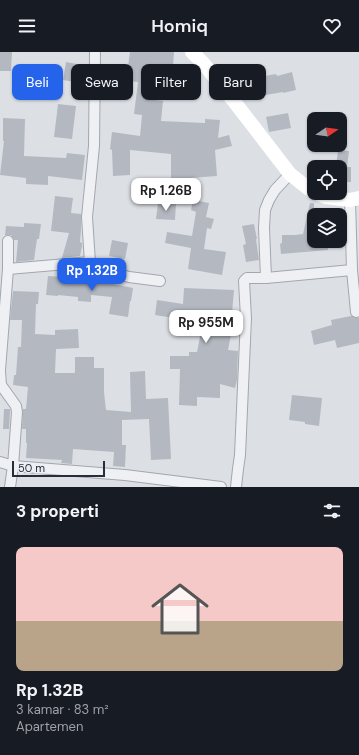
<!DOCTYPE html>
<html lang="id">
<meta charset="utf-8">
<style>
body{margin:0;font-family:"DM Sans",sans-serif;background:#20242c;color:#f1f3f6;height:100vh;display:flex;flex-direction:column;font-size:15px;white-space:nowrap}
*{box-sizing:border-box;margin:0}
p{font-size:13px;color:#9ea1a6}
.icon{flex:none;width:22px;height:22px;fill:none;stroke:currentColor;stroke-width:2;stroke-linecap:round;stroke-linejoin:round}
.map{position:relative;height:435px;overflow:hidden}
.details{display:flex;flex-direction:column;background:#171b24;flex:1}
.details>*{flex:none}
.top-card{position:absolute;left:12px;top:12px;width:335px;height:36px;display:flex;gap:8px}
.needle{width:26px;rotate:77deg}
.tools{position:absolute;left:307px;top:60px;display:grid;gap:8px}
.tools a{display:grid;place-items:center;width:40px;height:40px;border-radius:8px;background:#171b24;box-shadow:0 1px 3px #0004;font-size:20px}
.scale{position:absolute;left:12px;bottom:10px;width:93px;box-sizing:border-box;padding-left:4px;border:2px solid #272e3a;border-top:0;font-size:11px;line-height:14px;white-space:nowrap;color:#272e3a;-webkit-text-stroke:3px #ebeef3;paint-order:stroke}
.price{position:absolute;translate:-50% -34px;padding:0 9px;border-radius:8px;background:#fff;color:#222;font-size:13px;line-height:26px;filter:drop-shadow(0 1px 2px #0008)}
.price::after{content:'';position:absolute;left:50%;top:24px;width:12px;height:9px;margin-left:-6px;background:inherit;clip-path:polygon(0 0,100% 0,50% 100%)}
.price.on{background:#2563eb;color:#fff}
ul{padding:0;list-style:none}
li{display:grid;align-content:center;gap:8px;height:212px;padding:0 16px}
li+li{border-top:1px solid #363941}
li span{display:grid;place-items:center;height:124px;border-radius:8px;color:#555}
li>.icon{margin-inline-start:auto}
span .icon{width:72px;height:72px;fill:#fffc;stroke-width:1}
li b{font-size:17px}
h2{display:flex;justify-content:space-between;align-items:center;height:48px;padding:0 16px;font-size:17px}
.tag{padding:0 14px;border-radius:8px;background:#171b24;box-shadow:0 1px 3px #0004;font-size:14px;line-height:36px}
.tag.on{background:#2563eb;color:#fff}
header{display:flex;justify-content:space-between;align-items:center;height:52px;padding:0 16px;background:#171b24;font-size:18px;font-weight:600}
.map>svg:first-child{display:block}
</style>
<header><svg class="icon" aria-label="menu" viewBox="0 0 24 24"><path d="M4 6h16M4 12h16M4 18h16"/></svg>Homiq<svg class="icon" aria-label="heart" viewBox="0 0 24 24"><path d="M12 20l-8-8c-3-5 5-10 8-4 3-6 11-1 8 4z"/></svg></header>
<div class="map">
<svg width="359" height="435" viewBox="0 0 359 435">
<rect width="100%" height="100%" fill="#dce0e5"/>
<g fill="#b4b9c1">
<path d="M0,0H12L11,19H0Z"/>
<path d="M130,0H174L173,14L150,13L146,47L163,49L161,69L205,71V67L220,68L218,86L229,83L232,94L215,98L217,124L190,126V129H171V102L130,98V123L113,124L112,98L110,97L112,80L140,84L142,63L134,62L138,30L126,29Z"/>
<path d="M66,10L88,14V32L63,28Z"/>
<path d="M192,15L196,41L174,45L169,19Z"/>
<path d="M292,20L296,38L283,41V40L249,46L246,27L276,22L277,24Z"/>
<path d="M58,52L76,54L72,87L54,85Z"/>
<path d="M288,61L291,76L269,80L266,65Z"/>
<path d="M3,66L25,67L24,104L66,106L67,101L85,103L82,128L48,124V133L26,132V126L0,123L4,89H3Z"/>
<path d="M338,98L349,99L347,115H351V130H340V115H336Z"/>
<path d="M55,144L73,146L71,161L81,162V178L80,190L82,191V194L80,204L62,206L69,181L51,179Z"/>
<path d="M193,148L209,151L206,165L214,167L211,177L207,176L204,197L226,200L222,223L188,217L191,196L165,191L167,180L192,184L196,160L191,158Z"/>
<path d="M158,151L176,152L175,168L156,167Z"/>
<path d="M310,151H314V189H327L328,198L281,202L280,192L282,191V183H295L303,182Z"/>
<path d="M24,171L41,172L39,187H37L34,208L16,210L18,188H14L11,183H5L6,174L24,175Z"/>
<path d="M254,172L257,187H256L259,208L246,210L243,193L246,192L242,174Z"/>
<path d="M112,188L128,191L125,207L109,204Z"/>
<path d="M48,224L63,225V224L108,229V231L133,236L131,249H130L128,265L109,262L112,245L91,243V250L78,249V245L58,243V244L46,243Z"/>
<path d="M184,236L234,238L232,261L239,262L238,278L232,277L228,298L238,299L237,328L235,336L220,332V346L197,345V354L179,353L180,317H170V304H189V300H197L204,265L174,261V266L155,263L157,248L183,252Z"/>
<path d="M13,239L39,240L38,252H36L35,282L55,283V278L78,277L79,296L56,297L55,321H75V305H94V316H104V340L106,358L131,360L130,320L145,319L146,347L168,346L171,407L151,408L149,367L122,368V393H126L125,415L113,414L114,400L73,397L72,412L61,411L62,408L26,406L27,391H26V377H22L23,357H26L28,335L13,333L14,323H16L18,295H21L22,268H10Z"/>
<path d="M351,264L354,266H359V291L337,296L335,288L314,293L311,279L332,273L331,268Z"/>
<path d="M292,343L322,346L319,374L305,372V370L289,368Z"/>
<path d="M4,357H10V360L9,377H3Z"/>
</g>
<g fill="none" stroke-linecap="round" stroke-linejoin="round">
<defs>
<g id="street">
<path d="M95,0L94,94L87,165L90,210L94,215L129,225L160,229"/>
<path d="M350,148L352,218L356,260"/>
<path d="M8,217L90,210"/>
<path d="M266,226L352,218"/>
<path d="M0,318L8,217V189"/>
<path d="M0,319L1,333L16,354L17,360L13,414L10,435"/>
<path d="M0,410L13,414L125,423L221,435"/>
<path d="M236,435L238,417L240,403L246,266L244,229L247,226H266L264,176L265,158L269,148L275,138L290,122"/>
</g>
</defs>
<use href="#street" stroke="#a2a7ae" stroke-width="12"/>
<use href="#street" stroke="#eff0f4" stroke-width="10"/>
<g stroke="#fff" stroke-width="14">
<path d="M192,0L203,11L233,48L290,122L309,137L314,140"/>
<path d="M317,141L326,145L350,148L359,146"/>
</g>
</g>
</svg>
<div class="tools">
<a><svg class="needle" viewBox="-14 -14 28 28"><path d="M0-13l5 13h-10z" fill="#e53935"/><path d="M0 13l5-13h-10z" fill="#9ea1a6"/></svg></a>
<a><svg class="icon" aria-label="locate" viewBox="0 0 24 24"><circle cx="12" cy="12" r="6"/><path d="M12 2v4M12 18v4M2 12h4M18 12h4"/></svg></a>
<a><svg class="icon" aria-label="layers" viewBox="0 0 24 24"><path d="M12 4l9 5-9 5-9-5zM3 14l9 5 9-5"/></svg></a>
</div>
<div class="scale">50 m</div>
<b class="price" style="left:166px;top:160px">Rp 1.26B</b>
<b class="price on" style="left:92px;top:240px">Rp 1.32B</b>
<b class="price" style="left:206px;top:292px">Rp 955M</b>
<div class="top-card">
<a class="tag on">Beli</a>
<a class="tag">Sewa</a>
<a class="tag">Filter</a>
<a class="tag">Baru</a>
</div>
</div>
<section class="details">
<h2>3 properti<svg class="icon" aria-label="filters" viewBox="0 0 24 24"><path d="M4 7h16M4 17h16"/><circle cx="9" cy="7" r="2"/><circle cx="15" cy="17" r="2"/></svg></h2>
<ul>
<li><span style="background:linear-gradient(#f6c9c9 60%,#b9a48a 0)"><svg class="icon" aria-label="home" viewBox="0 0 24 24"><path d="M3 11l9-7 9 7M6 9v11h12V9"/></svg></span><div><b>Rp 1.32B</b><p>3 kamar · 83 m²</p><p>Apartemen</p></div></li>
</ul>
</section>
